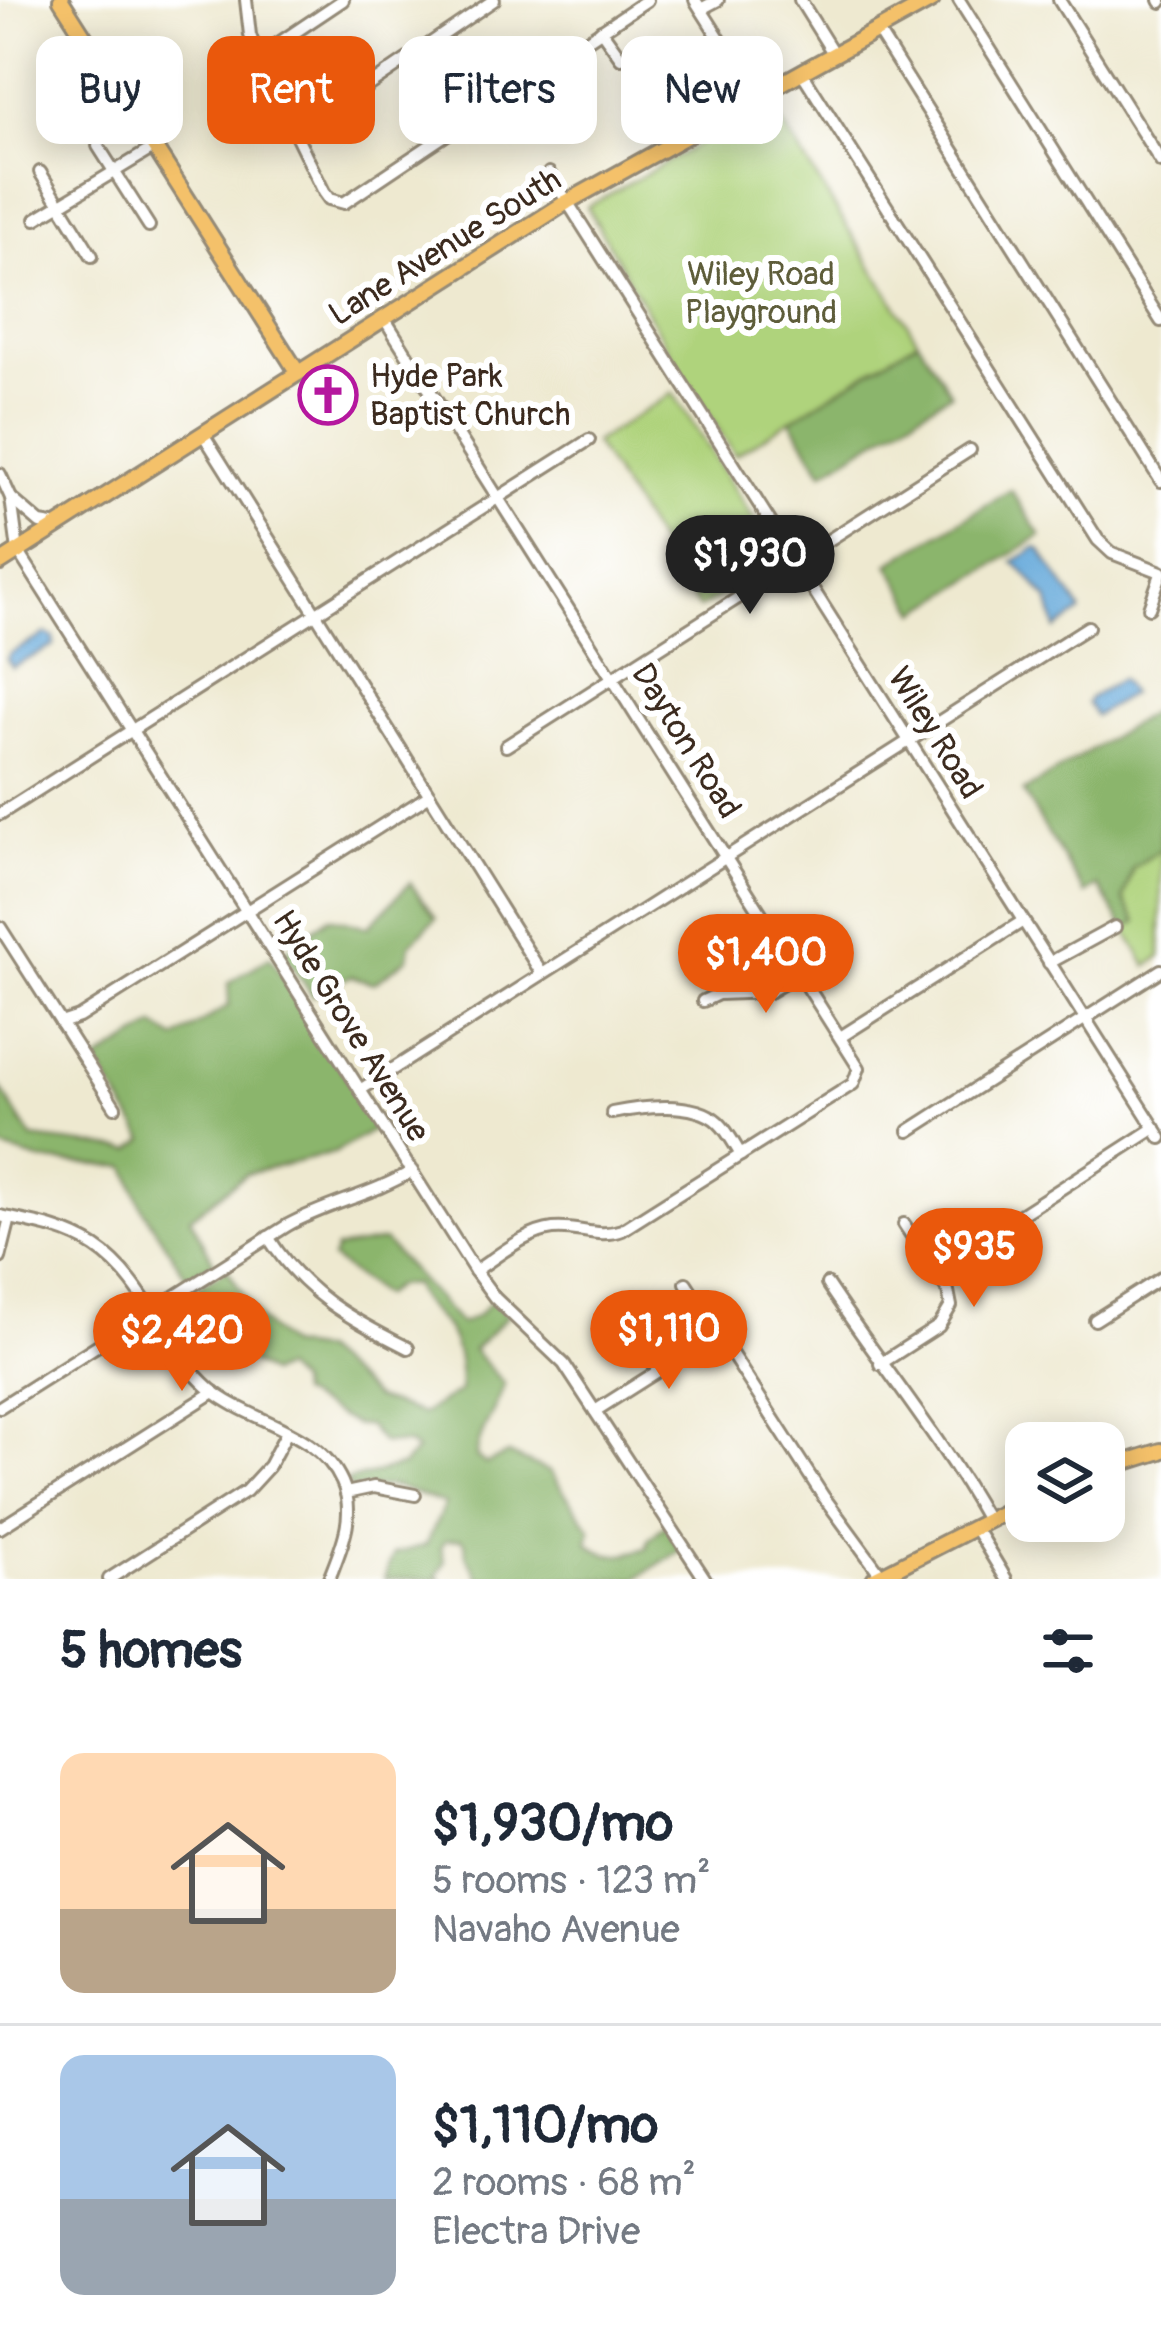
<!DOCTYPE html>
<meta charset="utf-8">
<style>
body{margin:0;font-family:Pangolin,sans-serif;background:#f2f2f3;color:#1f2937;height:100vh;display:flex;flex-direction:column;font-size:45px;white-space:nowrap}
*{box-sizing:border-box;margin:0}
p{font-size:39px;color:#747a83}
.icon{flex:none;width:66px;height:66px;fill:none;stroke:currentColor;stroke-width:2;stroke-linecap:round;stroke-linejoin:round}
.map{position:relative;height:1579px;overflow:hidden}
.details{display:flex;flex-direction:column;background:#fff;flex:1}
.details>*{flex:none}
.top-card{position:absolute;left:36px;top:36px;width:1089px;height:108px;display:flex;gap:24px}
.buttons{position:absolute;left:1005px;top:1422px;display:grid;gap:24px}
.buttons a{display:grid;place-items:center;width:120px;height:120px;border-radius:24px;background:#fff;box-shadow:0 6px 30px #0003;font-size:60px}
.price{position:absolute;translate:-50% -102px;padding:0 27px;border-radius:42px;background:#ea580c;color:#fff;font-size:39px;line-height:78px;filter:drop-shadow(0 3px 6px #0008)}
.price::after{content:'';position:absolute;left:50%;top:72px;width:36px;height:27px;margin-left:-18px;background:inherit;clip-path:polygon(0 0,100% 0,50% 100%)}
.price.on{background:#222;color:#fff}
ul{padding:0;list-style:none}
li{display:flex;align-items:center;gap:36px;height:300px;padding:0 60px}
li+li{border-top:3px solid #e0e1e3}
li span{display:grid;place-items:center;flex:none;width:336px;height:240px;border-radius:24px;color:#555}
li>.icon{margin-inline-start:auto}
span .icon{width:144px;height:144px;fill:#fffc;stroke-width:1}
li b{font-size:51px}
h2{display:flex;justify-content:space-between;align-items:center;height:144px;padding:0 60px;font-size:51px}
.chip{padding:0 42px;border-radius:24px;background:#fff;box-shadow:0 6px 30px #0003;font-size:42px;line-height:108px}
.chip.on{background:#ea580c;color:#fff}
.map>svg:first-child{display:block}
</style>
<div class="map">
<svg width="1161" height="1579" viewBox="0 0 1161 1579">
<rect width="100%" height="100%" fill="#fff"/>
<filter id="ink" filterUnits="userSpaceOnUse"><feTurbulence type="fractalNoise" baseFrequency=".00833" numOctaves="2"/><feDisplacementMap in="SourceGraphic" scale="24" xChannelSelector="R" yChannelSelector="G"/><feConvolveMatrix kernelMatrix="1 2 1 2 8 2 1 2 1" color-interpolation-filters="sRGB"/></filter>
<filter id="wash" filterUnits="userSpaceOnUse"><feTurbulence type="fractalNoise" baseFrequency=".004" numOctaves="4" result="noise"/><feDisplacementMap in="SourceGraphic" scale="48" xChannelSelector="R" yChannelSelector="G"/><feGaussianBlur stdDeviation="2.7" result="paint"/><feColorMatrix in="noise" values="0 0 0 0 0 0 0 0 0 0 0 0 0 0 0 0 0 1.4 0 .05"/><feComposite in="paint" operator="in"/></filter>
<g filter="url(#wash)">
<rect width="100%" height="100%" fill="#eee9d0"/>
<g fill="#afd37c" stroke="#757e4d" stroke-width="3">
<path d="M770,104L918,340L735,455L684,376L587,207Z"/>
<path d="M673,393L779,560L699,608L594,443Z"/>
<path d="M1161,849V957L1147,966L1125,929L1136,921L1123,899L1132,868Z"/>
</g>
<g fill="#8bb56c" stroke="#637045" stroke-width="3">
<path d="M918,340L951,393L823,472L791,420Z"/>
<path d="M1011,490L1041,536L918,612L889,564Z"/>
<path d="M1150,713L1161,730V849L1133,868L1123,899L1137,922L1125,929L1098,886L1085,894L1023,792Z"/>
<path d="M410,883L436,918L410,944L408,958L374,983L351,976L313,996L283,953L329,917L368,927Z"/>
<path d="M270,957L379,1126L334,1153L246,1174L190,1217L214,1263L187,1278L141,1206L127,1167L43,1161L0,1148V1087L32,1138L132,1150L145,1140L96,1062L155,1026L176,1039L229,1005L228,983Z"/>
<path d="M384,1241L460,1324L478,1315L492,1300L508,1315L473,1350L504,1384C496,1413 480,1427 476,1457L486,1464L508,1454L550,1472L591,1529L588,1542C605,1561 626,1555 647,1548L648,1540L665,1525L681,1550L635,1579H480L466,1555L465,1542L461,1539L446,1540L441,1547L445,1562L437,1575L440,1579H384L393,1554L426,1545L445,1504L394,1486L350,1489L347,1481L402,1466L416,1451L408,1444L382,1443L367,1425H356L298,1394L297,1383L282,1369L268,1374L245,1359L229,1335L234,1317L221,1304L207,1305L197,1288L227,1269L260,1320L287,1346L320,1351L376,1399L422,1414L460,1391C460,1367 458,1341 442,1323C427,1306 421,1308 413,1284L395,1286L382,1296L332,1259L336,1249Z"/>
</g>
<g fill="#65a9da" stroke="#506a7c" stroke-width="3">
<path d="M1036,548L1040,549L1080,609V613L1056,629L1048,599C1034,587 1029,573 1013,562Z"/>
<path d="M46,634L54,638V646L12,667L7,659L9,654Z"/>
<path d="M1120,679L1130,694L1095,716L1087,703L1090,698Z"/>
</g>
</g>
<g filter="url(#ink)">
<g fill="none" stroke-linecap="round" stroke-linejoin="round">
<defs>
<g id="minor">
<path d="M246,0L250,35L258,57L324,192L329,199L344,203L647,0"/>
<path d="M695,0L756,96"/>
<path d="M800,0L833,53"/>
<path d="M959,0L1161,321"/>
<path d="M1059,0L1161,162"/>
<path d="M1160,0L1161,2"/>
<path d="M701,9L718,0"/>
<path d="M601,30L621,58"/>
<path d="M877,30L1161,481"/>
<path d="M258,57L343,0"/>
<path d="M801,71L1098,540L1112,553L1161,572"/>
<path d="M296,135L494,0"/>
<path d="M98,146L149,226"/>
<path d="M40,172L92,256"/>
<path d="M549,173L1161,1138"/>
<path d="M36,219L155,147"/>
<path d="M384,318L859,1068L853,1084L622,1230C598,1239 577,1226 553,1229C526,1232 498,1256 475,1271"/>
<path d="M203,434L542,974"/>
<path d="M0,474L11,498L18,551L475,1271L495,1298L564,1364L705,1579"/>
<path d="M11,498L40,523L58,526"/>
<path d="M1149,608L1161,574"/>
<path d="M506,746L970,450"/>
<path d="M0,814L589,440"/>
<path d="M0,927L115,1107"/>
<path d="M1049,963L1115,927"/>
<path d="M703,1001L718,994L769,992L801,973"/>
<path d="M61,1023L79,1017L430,795"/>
<path d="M842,1036L1023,921"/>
<path d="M360,1090L1088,627"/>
<path d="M612,1113C641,1107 694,1100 718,1122C728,1131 734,1144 741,1155"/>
<path d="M909,1131L1161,970"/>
<path d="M0,1216C33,1223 66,1228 95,1247C148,1282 163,1349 210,1389C251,1423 319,1430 342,1482C357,1515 341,1548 329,1579"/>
<path d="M1003,1226L1155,1128"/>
<path d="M268,1237C304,1294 350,1319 408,1348"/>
<path d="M0,1258L10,1218"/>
<path d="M686,1283L823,1496L881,1575"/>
<path d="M827,1284C880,1364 940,1436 987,1520"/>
<path d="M1095,1320L1161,1278"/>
<path d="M880,1364L939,1326L951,1306L948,1291L904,1224"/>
<path d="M0,1407L288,1225C328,1203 372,1195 412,1171"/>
<path d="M595,1411L718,1333"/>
<path d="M346,1493L374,1487L415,1495"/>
<path d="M974,1526L1006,1579"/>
<path d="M0,1528L214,1392"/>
<path d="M109,1579L246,1491L269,1466L287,1432"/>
</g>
<g id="major">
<path d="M61,0L298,373"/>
<path d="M0,563L567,202L932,0"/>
<path d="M1104,1469L1161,1451"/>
<path d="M874,1579L1026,1501"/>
</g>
</defs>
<use href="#minor" stroke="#948a77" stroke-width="16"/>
<use href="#major" stroke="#948a77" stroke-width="20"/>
<use href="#minor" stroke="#fff" stroke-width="10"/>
<use href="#major" stroke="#f4c16a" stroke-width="14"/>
</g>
</g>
<defs>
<symbol id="church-ring" viewBox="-11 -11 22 22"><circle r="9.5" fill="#fff" stroke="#b5179e" stroke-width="1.5"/><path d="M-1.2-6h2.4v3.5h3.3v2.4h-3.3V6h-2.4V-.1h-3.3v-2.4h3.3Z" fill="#b5179e"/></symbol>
</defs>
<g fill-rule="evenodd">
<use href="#church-ring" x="295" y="362" width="66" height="66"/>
</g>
<g text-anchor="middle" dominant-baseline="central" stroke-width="12" stroke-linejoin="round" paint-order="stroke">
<g font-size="33" fill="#3b2a1e" stroke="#fff">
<text transform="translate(445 247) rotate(-32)">Lane Avenue South</text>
<text transform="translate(935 733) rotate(58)">Wiley Road</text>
<text transform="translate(686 741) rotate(58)">Dayton Road</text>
<text transform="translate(351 1026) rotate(58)">Hyde Grove Avenue</text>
</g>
<g font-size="33" fill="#5e5d3a" stroke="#fff">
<text x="761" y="274">Wiley Road<tspan x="761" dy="38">Playground</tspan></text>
</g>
<g font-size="33" fill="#3b2a1e" stroke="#fff" text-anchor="start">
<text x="370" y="376">Hyde Park<tspan x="370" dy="38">Baptist Church</tspan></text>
</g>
</g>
</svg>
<div class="buttons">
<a><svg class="icon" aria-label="layers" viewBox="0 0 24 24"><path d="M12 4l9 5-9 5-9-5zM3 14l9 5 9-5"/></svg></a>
</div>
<b class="price on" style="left:750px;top:617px">$1,930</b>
<b class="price" style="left:766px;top:1016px">$1,400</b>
<b class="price" style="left:974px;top:1310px">$935</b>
<b class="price" style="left:669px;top:1392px">$1,110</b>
<b class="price" style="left:182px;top:1394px">$2,420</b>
<div class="top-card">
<a class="chip">Buy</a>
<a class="chip on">Rent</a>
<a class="chip">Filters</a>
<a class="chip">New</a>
</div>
</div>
<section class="details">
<h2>5 homes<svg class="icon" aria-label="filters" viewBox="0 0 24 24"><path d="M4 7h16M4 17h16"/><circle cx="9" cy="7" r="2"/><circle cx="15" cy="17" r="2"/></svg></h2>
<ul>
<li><span style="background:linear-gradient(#ffd9b3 65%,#b9a48a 0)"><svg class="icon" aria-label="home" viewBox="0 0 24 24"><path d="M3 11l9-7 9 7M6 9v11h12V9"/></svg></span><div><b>$1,930/mo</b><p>5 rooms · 123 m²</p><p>Navaho Avenue</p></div></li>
<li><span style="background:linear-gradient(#a9c7e8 60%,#9aa5b1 0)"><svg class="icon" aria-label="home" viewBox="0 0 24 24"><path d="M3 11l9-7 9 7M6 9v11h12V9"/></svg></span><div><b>$1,110/mo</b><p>2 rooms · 68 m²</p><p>Electra Drive</p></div></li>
</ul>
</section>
